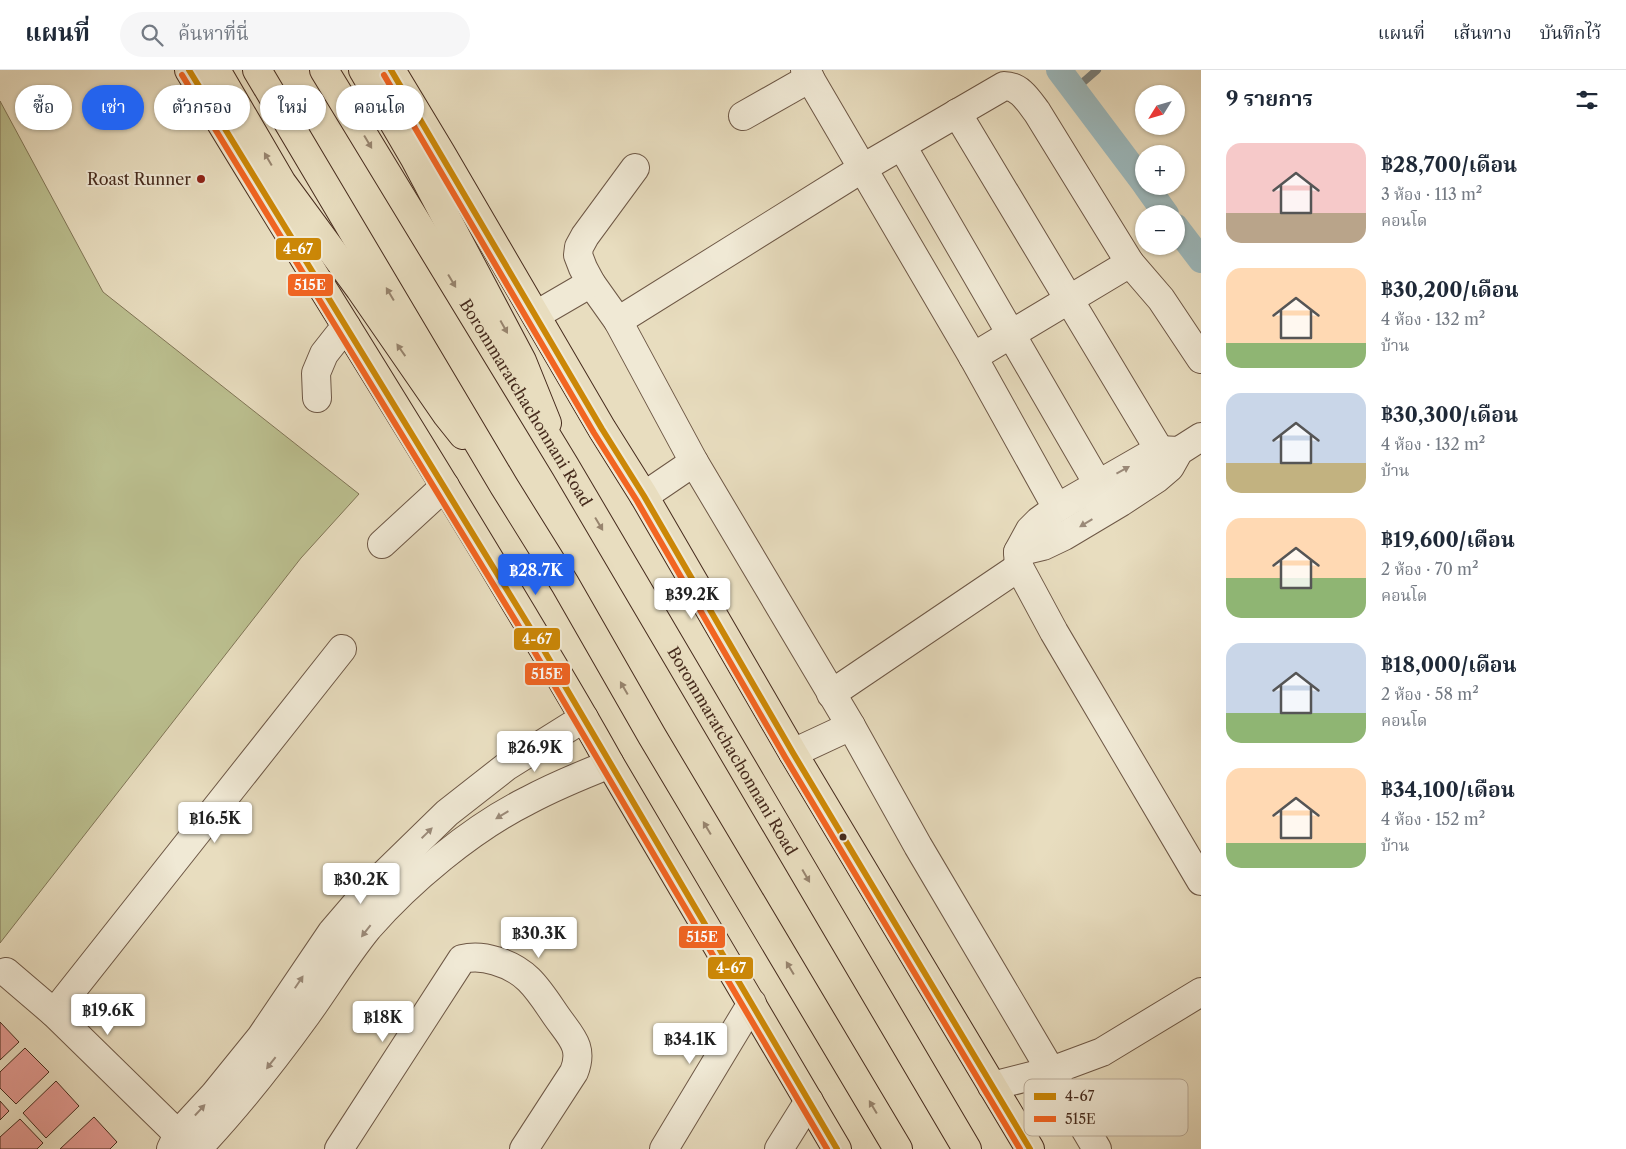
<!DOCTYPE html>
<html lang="th">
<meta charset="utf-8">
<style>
body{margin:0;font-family:"Libre Caslon Text","Noto Serif Thai",serif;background:#f6f6f7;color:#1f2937;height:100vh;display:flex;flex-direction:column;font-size:19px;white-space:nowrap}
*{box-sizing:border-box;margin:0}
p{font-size:16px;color:#747a83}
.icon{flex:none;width:28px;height:28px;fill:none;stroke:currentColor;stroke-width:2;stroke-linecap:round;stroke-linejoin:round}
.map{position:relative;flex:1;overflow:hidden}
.sheet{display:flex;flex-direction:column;background:#fff;width:425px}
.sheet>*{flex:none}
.top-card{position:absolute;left:15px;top:15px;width:475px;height:45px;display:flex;gap:10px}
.needle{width:32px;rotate:233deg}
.controls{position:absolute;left:1135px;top:15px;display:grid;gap:10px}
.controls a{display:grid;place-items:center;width:50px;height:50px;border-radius:50%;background:#fff;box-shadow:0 1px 4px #0004;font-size:25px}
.price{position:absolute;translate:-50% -42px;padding:0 11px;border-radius:5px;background:#fff;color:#222;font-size:16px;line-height:32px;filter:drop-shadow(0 1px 2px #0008)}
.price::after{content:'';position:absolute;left:50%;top:30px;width:15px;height:11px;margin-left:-8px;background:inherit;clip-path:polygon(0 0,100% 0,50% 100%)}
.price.current{background:#2563eb;color:#fff}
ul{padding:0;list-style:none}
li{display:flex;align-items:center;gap:15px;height:125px;padding:0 25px}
li span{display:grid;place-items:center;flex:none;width:140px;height:100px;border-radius:15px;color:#555}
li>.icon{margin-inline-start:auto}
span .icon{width:60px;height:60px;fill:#fffc;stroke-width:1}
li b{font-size:21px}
h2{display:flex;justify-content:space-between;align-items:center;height:60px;padding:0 25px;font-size:21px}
.tag{padding:0 18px;border-radius:22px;background:#fff;box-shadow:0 1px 4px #0004;font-size:18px;line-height:45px}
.tag.current{background:#2563eb;color:#fff}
header{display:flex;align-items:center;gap:30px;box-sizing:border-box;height:70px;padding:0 25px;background:#fff;border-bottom:1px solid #e0e1e3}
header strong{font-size:24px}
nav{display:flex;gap:28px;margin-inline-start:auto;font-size:18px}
.search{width:350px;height:45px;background:#f6f6f7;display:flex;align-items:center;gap:12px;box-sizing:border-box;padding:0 18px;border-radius:28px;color:#747a83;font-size:19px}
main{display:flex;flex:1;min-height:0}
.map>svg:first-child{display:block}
</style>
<header>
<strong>แผนที่</strong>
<div class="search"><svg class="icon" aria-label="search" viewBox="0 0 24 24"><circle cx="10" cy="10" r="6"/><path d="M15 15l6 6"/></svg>ค้นหาที่นี่</div>
<nav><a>แผนที่</a><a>เส้นทาง</a><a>บันทึกไว้</a></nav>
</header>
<main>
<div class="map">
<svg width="1201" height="1079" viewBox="0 0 1201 1079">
<rect width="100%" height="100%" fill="#e8ddbf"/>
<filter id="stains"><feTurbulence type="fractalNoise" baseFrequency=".004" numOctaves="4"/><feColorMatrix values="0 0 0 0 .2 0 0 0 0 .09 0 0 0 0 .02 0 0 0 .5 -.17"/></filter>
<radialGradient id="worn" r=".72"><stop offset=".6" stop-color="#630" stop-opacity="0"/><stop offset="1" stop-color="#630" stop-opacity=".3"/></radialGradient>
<path fill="#bbbf8f" stroke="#807556" d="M0,31L103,222L359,424L301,488L0,873Z"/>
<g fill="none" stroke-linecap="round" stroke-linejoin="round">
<path stroke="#7a807d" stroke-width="8" d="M1074,20L1097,0"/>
<g stroke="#9cb9bd" stroke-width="26">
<path d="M1059,0L1144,113"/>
<path d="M1146,116L1166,144"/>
<path d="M1176,157L1201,190"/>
</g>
</g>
<g fill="#e49b93" stroke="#462b1d">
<path d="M0,952L19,972L0,990Z"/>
<path d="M25,978L49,1002L16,1034L0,1018V1002Z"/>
<path d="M56,1011L79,1036L46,1068L23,1043Z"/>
<path d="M0,1031L9,1041L0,1050Z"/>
<path d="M94,1047L117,1072L110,1079H60Z"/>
<path d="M20,1049L43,1073L37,1079H0V1067Z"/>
</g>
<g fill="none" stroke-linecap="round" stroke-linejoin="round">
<defs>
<g id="minor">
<path d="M805,0L973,287L1057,438"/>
<path d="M957,43L1169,396"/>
<path d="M743,46L810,8"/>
<path d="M902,76L1098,414"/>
<path d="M635,98L585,166L579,177L578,185L583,198L591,213L618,251L694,392"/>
<path d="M536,245L591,213"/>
<path d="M618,251L863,98L1004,16C1020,16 1028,30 1037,42L1130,193"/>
<path d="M973,287L1130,193L1161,229L1201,289"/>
<path d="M317,328L316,303L324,284L346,256"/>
<path d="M1179,381L1158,380L1057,438L1039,451L1030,460L1018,482L1019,497L1054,562L1201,811"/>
<path d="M644,426L694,392L851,656L918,776L1097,1079"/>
<path d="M382,474L445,416"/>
<path d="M1018,482L1043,476L1064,466L1121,432L1156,409L1170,397L1179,381L1201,367"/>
<path d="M831,624L1019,497"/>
<path d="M793,683L851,656"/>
<path d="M6,902L54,943L190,1076"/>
<path d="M54,943L342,579"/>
<path d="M992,1016L1051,1001L1102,982L1201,922"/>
<path d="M171,1079L178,1064L214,1025L261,967L332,862L368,820L447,743L507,696L584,648"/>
<path d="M197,1079C237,1037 273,991 307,944C327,916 346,885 368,858C409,811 471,759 527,731C553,717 582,705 610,694"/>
<path d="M339,1079L462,889C474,886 484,887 496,891C528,900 539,921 557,947C571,967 584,977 574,1002L524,1079"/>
<path d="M664,1079L752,933"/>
<path d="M779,1079L809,1031"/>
</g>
<g id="major">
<path d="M189,0C291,170 398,337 500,507C537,569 575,630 610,694L837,1079"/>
<path d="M216,0L282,113L360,219L447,345L463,365"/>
<path d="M363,0L415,89L522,291L547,353"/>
<path d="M391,0L441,83L602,359L644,426L793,683L1030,1079"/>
</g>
<g id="highway">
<path d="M257,0L504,416L565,514L652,666L898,1079"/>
<path id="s1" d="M324,0L565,396L967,1079"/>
</g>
</defs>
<use href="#minor" stroke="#6e5846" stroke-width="30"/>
<use href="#major" stroke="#462b1d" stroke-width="30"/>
<use href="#highway" stroke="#462b1d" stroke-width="30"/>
<use href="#minor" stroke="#f0e9d5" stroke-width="28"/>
<use href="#major" stroke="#e8ddbf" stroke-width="28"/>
<use href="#highway" stroke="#e8ddbf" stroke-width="28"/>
<defs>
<g id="bus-1">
<path d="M189,0L542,577L837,1079"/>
<path d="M391,0L602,359L644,426L793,683L1030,1079"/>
</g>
<g id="bus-2">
<path d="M182,5L534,581L827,1079"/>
<path d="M384,5L594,363L637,431L785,687L1020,1079"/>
</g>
</defs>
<use href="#bus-1" stroke="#f0e9d5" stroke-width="10"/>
<use href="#bus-2" stroke="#f0e9d5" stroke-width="10"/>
<use href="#bus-1" stroke="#cb8707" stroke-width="6"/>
<use href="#bus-2" stroke="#f26522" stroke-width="6"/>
</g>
<defs><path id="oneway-solid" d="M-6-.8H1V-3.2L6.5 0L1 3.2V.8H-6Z" transform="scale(1.25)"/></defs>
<g fill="#97846e">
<use href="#oneway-solid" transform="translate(368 72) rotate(59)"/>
<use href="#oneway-solid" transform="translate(268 89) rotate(-120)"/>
<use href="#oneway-solid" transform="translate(452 211) rotate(59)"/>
<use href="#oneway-solid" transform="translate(390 224) rotate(-121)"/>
<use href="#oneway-solid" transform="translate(504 257) rotate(61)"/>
<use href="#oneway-solid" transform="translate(401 280) rotate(-125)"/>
<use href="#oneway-solid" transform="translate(599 454) rotate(59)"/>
<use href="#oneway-solid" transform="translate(624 618) rotate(-120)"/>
<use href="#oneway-solid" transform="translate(707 758) rotate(-121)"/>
<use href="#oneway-solid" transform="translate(806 806) rotate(60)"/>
<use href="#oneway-solid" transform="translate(790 898) rotate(-121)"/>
<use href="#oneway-solid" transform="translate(873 1037) rotate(-121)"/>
</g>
<g fill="#9b8a79">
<use href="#oneway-solid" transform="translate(1123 400) rotate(-29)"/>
<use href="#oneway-solid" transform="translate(1086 453) rotate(149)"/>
<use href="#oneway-solid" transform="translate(502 745) rotate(149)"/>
<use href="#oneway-solid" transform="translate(427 763) rotate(-44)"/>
<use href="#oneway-solid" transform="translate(366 861) rotate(128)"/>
<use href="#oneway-solid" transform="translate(299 912) rotate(-56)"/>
<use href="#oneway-solid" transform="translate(271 993) rotate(128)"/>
<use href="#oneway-solid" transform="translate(200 1040) rotate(-47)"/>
</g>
<circle fill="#8f2418" stroke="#f0e9d5" stroke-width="2" cx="201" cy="109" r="5"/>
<circle fill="#462b1d" stroke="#f0e9d5" stroke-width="2" cx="843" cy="767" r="4.5"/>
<g text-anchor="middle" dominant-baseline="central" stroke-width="4" stroke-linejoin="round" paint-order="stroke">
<g font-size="16" fill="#462b1d" stroke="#f0e9d5" text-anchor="end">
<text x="191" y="109">Roast Runner</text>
</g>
<g font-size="16" fill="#462b1d" stroke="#f0e9d5">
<text stroke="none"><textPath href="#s1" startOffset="389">Borommaratchachonnani Road</textPath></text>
<text stroke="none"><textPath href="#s1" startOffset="794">Borommaratchachonnani Road</textPath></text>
</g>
</g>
<rect x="1024" y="1009" width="164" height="57" rx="8" fill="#f0e9d5" stroke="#bdb09e" stroke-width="1"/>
<rect x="1034" y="1023" width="22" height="7" fill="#cb8707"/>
<rect x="1034" y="1046" width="22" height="6" fill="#f26522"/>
<g font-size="14" fill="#462b1d">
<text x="1065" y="1031">4-67</text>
<text x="1065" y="1054">515E</text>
</g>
<g stroke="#f0e9d5" stroke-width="2">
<rect x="275" y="167" width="47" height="24" rx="5" fill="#cb8707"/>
<rect x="287" y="203" width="47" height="24" rx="5" fill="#f26522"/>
<rect x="513" y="557" width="48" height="24" rx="5" fill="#cb8707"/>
<rect x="524" y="592" width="47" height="24" rx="5" fill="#f26522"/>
<rect x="678" y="855" width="48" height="24" rx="5" fill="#f26522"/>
<rect x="707" y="886" width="47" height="24" rx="5" fill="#cb8707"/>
</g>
<g font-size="14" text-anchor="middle" font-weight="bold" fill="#fff">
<text x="298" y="184">4-67</text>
<text x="310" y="220">515E</text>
<text x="537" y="574">4-67</text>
<text x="547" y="609">515E</text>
<text x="702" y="872">515E</text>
<text x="731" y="903">4-67</text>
</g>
<rect width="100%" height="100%" filter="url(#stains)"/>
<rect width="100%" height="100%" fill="url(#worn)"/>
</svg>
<div class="controls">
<a><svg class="needle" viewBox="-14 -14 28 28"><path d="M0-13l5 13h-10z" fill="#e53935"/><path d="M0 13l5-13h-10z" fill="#747a83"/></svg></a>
<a>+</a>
<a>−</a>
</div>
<b class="price current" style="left:536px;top:526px">฿28.7K</b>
<b class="price" style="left:692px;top:550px">฿39.2K</b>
<b class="price" style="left:535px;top:703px">฿26.9K</b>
<b class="price" style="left:215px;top:774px">฿16.5K</b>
<b class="price" style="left:361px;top:835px">฿30.2K</b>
<b class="price" style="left:539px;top:889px">฿30.3K</b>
<b class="price" style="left:108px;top:966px">฿19.6K</b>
<b class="price" style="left:383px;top:973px">฿18K</b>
<b class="price" style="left:690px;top:995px">฿34.1K</b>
<div class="top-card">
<a class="tag">ซื้อ</a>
<a class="tag current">เช่า</a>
<a class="tag">ตัวกรอง</a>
<a class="tag">ใหม่</a>
<a class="tag">คอนโด</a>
</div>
</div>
<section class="sheet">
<h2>9 รายการ<svg class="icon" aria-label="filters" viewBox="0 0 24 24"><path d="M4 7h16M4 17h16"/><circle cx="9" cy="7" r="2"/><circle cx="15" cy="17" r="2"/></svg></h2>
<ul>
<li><span style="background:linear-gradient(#f6c9c9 70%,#b9a48a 0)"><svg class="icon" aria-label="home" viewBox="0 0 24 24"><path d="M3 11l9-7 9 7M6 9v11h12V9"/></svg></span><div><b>฿28,700/เดือน</b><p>3 ห้อง · 113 m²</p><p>คอนโด</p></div></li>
<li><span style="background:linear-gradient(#ffd9b3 75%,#8fb573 0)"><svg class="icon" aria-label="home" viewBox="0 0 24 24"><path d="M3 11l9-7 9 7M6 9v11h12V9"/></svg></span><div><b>฿30,200/เดือน</b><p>4 ห้อง · 132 m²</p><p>บ้าน</p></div></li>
<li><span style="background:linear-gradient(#c9d6e8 70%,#c2b280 0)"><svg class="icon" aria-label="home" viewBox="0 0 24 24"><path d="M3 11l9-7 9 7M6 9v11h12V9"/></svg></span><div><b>฿30,300/เดือน</b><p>4 ห้อง · 132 m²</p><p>บ้าน</p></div></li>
<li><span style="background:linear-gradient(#ffd9b3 60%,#8fb573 0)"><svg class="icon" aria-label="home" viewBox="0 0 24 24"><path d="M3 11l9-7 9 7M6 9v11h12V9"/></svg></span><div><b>฿19,600/เดือน</b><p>2 ห้อง · 70 m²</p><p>คอนโด</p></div></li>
<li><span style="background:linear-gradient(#c9d6e8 70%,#8fb573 0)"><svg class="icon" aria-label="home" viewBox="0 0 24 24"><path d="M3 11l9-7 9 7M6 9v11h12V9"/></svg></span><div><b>฿18,000/เดือน</b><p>2 ห้อง · 58 m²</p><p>คอนโด</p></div></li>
<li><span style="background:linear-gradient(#ffd9b3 75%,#8fb573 0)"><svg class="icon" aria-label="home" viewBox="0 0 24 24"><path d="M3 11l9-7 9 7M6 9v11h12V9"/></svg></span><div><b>฿34,100/เดือน</b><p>4 ห้อง · 152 m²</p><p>บ้าน</p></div></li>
</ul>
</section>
</main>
